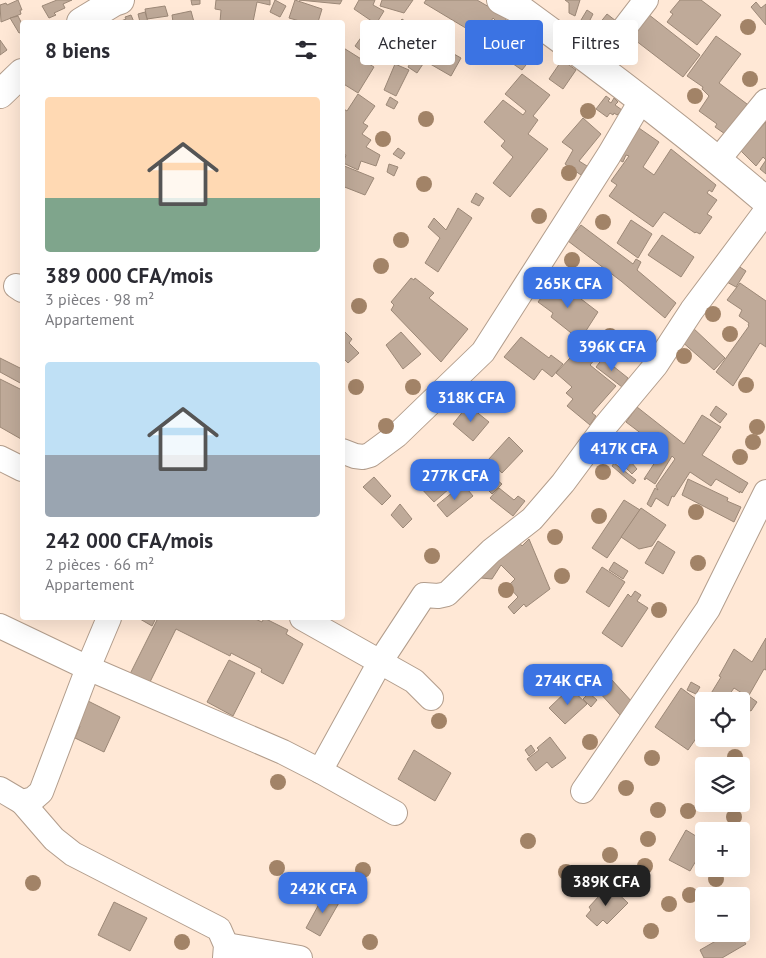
<!DOCTYPE html>
<html lang="fr">
<meta charset="utf-8">
<style>
body{margin:0;font-family:"PT Sans",sans-serif;background:#f2f2f3;color:#2b2b33;height:100vh;display:flex;flex-direction:column;font-size:19px;white-space:nowrap}
*{box-sizing:border-box;margin:0}
p{font-size:16px;color:#7c7c81}
.icon{flex:none;width:28px;height:28px;fill:none;stroke:currentColor;stroke-width:2;stroke-linecap:round;stroke-linejoin:round}
.map{position:relative;flex:1;overflow:hidden}
.side{position:absolute;left:20px;top:20px;width:325px;height:600px;display:flex;flex-direction:column;background:#fff;border-radius:5px;box-shadow:0 5px 20px #0002}
.side>*{flex:none}
.top-card{position:absolute;left:360px;top:20px;width:330px;height:45px;display:flex;gap:10px}
.fabs{position:absolute;left:695px;top:692px;display:grid;gap:10px}
.fabs a{display:grid;place-items:center;width:55px;height:55px;border-radius:5px;background:#fff;box-shadow:0 5px 20px #0002;font-size:25px}
.price{position:absolute;translate:-50% -42px;padding:0 11px;border-radius:10px;background:#3b73e3;color:#fff;font-size:16px;line-height:32px;filter:drop-shadow(0 1px 2px #0008)}
.price::after{content:'';position:absolute;left:50%;top:30px;width:15px;height:11px;margin-left:-8px;background:inherit;clip-path:polygon(0 0,100% 0,50% 100%)}
.price.on{background:#222;color:#fff}
ul{padding:0;list-style:none}
li{display:grid;align-content:center;gap:10px;height:265px;padding:0 25px}
li span{display:grid;place-items:center;height:155px;border-radius:5px;color:#555}
li>.icon{margin-inline-start:auto}
span .icon{width:90px;height:90px;fill:#fffc;stroke-width:1}
li b{font-size:21px}
h2{display:flex;justify-content:space-between;align-items:center;height:60px;padding:0 25px;font-size:21px}
.tag{padding:0 18px;border-radius:5px;background:#fff;box-shadow:0 5px 20px #0002;font-size:18px;line-height:45px}
.tag.on{background:#3b73e3;color:#fff}
.map>svg:first-child{display:block}
</style>
<div class="map">
<svg width="766" height="958" viewBox="0 0 766 958">
<rect width="100%" height="100%" fill="#ffe8d6"/>
<g fill="#bfaa99" stroke="#9c8877">
<path d="M18,0L22,10H20L21,14L1,22L0,5L6,3L7,5Z"/>
<path d="M57,0H72L63,4L65,8L54,13L56,15L49,18L42,6Z"/>
<path d="M191,0H200V4L192,5Z"/>
<path d="M216,0H270V5L257,2L253,22H220L221,10L215,9Z"/>
<path d="M275,0L286,6L280,17L270,12Z"/>
<path d="M295,0L322,9L318,22H303L289,18Z"/>
<path d="M299,0H342L340,4Z"/>
<path d="M359,0H375L373,5L384,11L376,24L354,9Z"/>
<path d="M382,0H413L404,13L380,6Z"/>
<path d="M426,0H477L496,11L500,16L502,14L507,18L501,26L493,18L490,23L488,21L484,29L488,32L484,39L424,3Z"/>
<path d="M565,0H580L575,16L569,13V3Z"/>
<path d="M680,0H701L721,15L697,45L667,22L673,14L670,12Z"/>
<path d="M756,2L761,8L766,4V25L751,7Z"/>
<path d="M165,6L168,16L147,19L145,9Z"/>
<path d="M587,10L593,14L588,24L581,20Z"/>
<path d="M191,11L194,22H173L172,15Z"/>
<path d="M145,12L148,22H140L138,14Z"/>
<path d="M607,14L616,21L609,31L599,24Z"/>
<path d="M648,14L700,55L683,77L631,37Z"/>
<path d="M131,15L134,22H122L121,21L126,19L125,17Z"/>
<path d="M18,16L22,24V32L19,33L10,18Z"/>
<path d="M402,19L409,24L398,39L391,34Z"/>
<path d="M372,22L394,37L385,48L389,50L384,59L379,56L375,62L355,46Z"/>
<path d="M522,25L545,41L522,70L500,55Z"/>
<path d="M408,28L461,58L451,76L399,46Z"/>
<path d="M716,36L741,54L719,83L747,104L728,136L715,127L717,124L699,111L709,96L702,89L703,87L687,76Z"/>
<path d="M0,40L7,50L0,55Z"/>
<path d="M342,47L374,67L358,93L342,83Z"/>
<path d="M413,58L423,64L417,73L408,67Z"/>
<path d="M562,60L576,70L563,89L549,79Z"/>
<path d="M395,64L409,70L396,96L384,90Z"/>
<path d="M522,74L550,95L533,116L538,120L528,134L548,149L510,197L493,183L513,157L501,146L505,141L484,122L503,100L523,115L526,111L505,94Z"/>
<path d="M358,94L375,106L363,123L368,126L362,134L371,140L366,147L380,155L376,166L361,161L358,170L343,163L346,155L343,154L342,157V108L347,111Z"/>
<path d="M606,96L610,99L608,101L611,103L614,98L618,102L615,105L622,110L617,115L614,113L613,115L610,113L607,117L596,109Z"/>
<path d="M390,97L398,102L394,109L386,105Z"/>
<path d="M583,118L601,134L579,161L587,166L581,175L565,164L573,150L562,142Z"/>
<path d="M766,122V174L760,169L766,160L763,157L756,166L740,150Z"/>
<path d="M636,126L659,142L643,167L654,175L671,149L716,185L712,192L709,190L707,193L717,200L707,214L712,217L700,234L696,232L695,233L664,212L653,227L609,196L617,185L611,181L629,156L626,155L623,162L617,159Z"/>
<path d="M398,148L405,153L401,159L393,154Z"/>
<path d="M389,164L398,167L394,176L387,172Z"/>
<path d="M342,165L374,178L365,195L342,186Z"/>
<path d="M476,193L484,198L479,206L471,202Z"/>
<path d="M458,208L472,218L438,272L425,263L440,238L428,227L434,218L446,230Z"/>
<path d="M631,220L652,234L638,258L617,243Z"/>
<path d="M581,225L633,264L636,259L641,262L637,270L676,303L665,318L621,281L568,241Z"/>
<path d="M662,235L694,257L681,277L648,255Z"/>
<path d="M735,264L746,271L736,287L725,281Z"/>
<path d="M411,278L414,280L415,278L434,293L429,298L468,329L441,362L391,310L394,305L391,302Z"/>
<path d="M555,279L598,312L580,340L551,317L553,313L538,302Z"/>
<path d="M740,283L766,301V347L760,343L733,386L716,372L749,326L748,325L749,323L739,316L742,310L727,300Z"/>
<path d="M692,327L725,358L714,370L680,340Z"/>
<path d="M342,329L352,339L349,343L359,353L348,363L342,357Z"/>
<path d="M401,332L421,354L403,369L386,345Z"/>
<path d="M521,337L549,358L551,355L563,364L552,377L542,369L534,380L504,357Z"/>
<path d="M583,344L597,357L590,365L616,386L592,413L596,416L590,425L567,406L573,399L566,393L572,387L556,373Z"/>
<path d="M0,358L22,369V384L0,372Z"/>
<path d="M603,358L628,378L622,387L596,367Z"/>
<path d="M0,379L22,390L21,439L0,427Z"/>
<path d="M468,405L489,422L473,441L453,424Z"/>
<path d="M716,406L727,414L720,423L710,415Z"/>
<path d="M637,407L684,444L702,415L721,427L702,455L748,483L742,493L740,491V493L716,479L711,486L690,472L674,497L672,496L668,506L656,498L651,507L647,504L655,488L658,490L656,486L675,459L672,456L655,484L646,478L645,480L644,479L663,450L626,422Z"/>
<path d="M509,437L523,451L502,473L488,460Z"/>
<path d="M441,462L454,476L460,471L466,477L459,484L457,482L434,502L417,484Z"/>
<path d="M631,462L637,469L632,474L625,467Z"/>
<path d="M614,463L636,480L633,484L612,466Z"/>
<path d="M374,477L391,496L382,505L363,487Z"/>
<path d="M688,479L728,498L727,501L741,507L734,522L682,495Z"/>
<path d="M497,480L502,484L492,494L488,490Z"/>
<path d="M463,484L473,496L447,517L437,505Z"/>
<path d="M499,488L514,500L518,496L525,501L513,516L490,498Z"/>
<path d="M624,500L640,510L607,558L592,548Z"/>
<path d="M400,504L412,519L403,528L391,515Z"/>
<path d="M641,508L666,525L652,546L639,549L621,537Z"/>
<path d="M529,539L550,589L526,607L524,604L514,614L508,607L518,597L508,586L515,579L501,565L492,579L481,578L479,576L518,541L522,546Z"/>
<path d="M658,541L675,552L663,574L645,563Z"/>
<path d="M614,562L628,571L623,579L609,570Z"/>
<path d="M602,567L625,582L609,607L586,592Z"/>
<path d="M635,591L641,595L637,601L648,608L622,647L602,633L628,594L631,597Z"/>
<path d="M141,618H151L155,620L152,626L140,619Z"/>
<path d="M158,618H253L262,622L264,618L288,630L286,634L303,644L283,684L261,672L262,669L231,653L230,656L176,629L149,684L130,674Z"/>
<path d="M766,638V670L764,669L748,697L734,688L725,701L707,700L721,677L719,676L734,649L752,662Z"/>
<path d="M229,660L255,673L233,716L207,702Z"/>
<path d="M569,675L576,681L567,688H564L560,683Z"/>
<path d="M611,679L633,703L620,715L598,691Z"/>
<path d="M691,682L700,687L696,694L687,690Z"/>
<path d="M570,688L587,704L565,724L549,708Z"/>
<path d="M681,688L704,705V727L688,750L655,727Z"/>
<path d="M589,693L597,700L591,707L583,699Z"/>
<path d="M750,697L757,702L751,711L743,707Z"/>
<path d="M84,699L120,717L104,752L75,738L80,726L73,722Z"/>
<path d="M550,737L566,758L552,768L547,762L536,771L527,759L539,750L537,748Z"/>
<path d="M531,745L535,751L529,756L525,750Z"/>
<path d="M414,750L451,773L435,801L398,779Z"/>
<path d="M686,830L704,841V857L700,854L690,871L669,860Z"/>
<path d="M609,885L628,903L607,924L603,920L597,926L586,916L591,910L589,907Z"/>
<path d="M325,893L340,901L320,936L306,928Z"/>
<path d="M114,902L147,918L130,951L98,935Z"/>
<path d="M728,934H739L746,944L722,958H704L700,950Z"/>
</g>
<g fill="none" stroke-linecap="round" stroke-linejoin="round">
<defs>
<g id="minor">
<path d="M596,65L646,0"/>
<path d="M718,160L766,101"/>
<path d="M16,286L22,290"/>
<path d="M342,451L355,456L363,457L370,455L397,435L483,352L609,155L642,99"/>
<path d="M0,458L22,469"/>
<path d="M109,618L88,668L283,752L320,771L395,813"/>
<path d="M302,618L414,681L431,698"/>
<path d="M0,626L88,668L41,792L33,799L22,802L0,789"/>
<path d="M320,771L380,662L424,595L438,596L447,594L491,551L532,519L563,483L606,425L656,365L692,310L766,211"/>
<path d="M583,791L708,609L766,492"/>
<path d="M22,802L54,839L73,854L219,929L226,945L225,958"/>
<path d="M226,945L300,958"/>
</g>
<g id="secondary">
<path d="M501,0L521,10C605,71 687,133 766,201"/>
<path d="M81,22L114,2L120,0"/>
<path d="M0,94L22,73"/>
</g>
</defs>
<use href="#minor" stroke="#b29d8c" stroke-width="26"/>
<use href="#secondary" stroke="#b29d8c" stroke-width="30"/>
<use href="#minor" stroke="#fff" stroke-width="24"/>
<use href="#secondary" stroke="#fff" stroke-width="28"/>
</g>
<g fill="#a28367">
<circle cx="748" cy="27" r="8"/>
<circle cx="482" cy="47" r="8"/>
<circle cx="750" cy="79" r="8"/>
<circle cx="695" cy="96" r="8"/>
<circle cx="588" cy="111" r="8"/>
<circle cx="426" cy="119" r="8"/>
<circle cx="383" cy="139" r="8"/>
<circle cx="569" cy="173" r="8"/>
<circle cx="424" cy="184" r="8"/>
<circle cx="539" cy="216" r="8"/>
<circle cx="603" cy="222" r="8"/>
<circle cx="401" cy="240" r="8"/>
<circle cx="572" cy="260" r="8"/>
<circle cx="381" cy="266" r="8"/>
<circle cx="600" cy="289" r="8"/>
<circle cx="359" cy="306" r="8"/>
<circle cx="713" cy="314" r="8"/>
<circle cx="730" cy="334" r="8"/>
<circle cx="610" cy="336" r="8"/>
<circle cx="645" cy="348" r="8"/>
<circle cx="684" cy="356" r="8"/>
<circle cx="746" cy="385" r="8"/>
<circle cx="356" cy="387" r="8"/>
<circle cx="413" cy="387" r="8"/>
<circle cx="386" cy="426" r="8"/>
<circle cx="757" cy="427" r="8"/>
<circle cx="753" cy="442" r="8"/>
<circle cx="650" cy="447" r="8"/>
<circle cx="740" cy="457" r="8"/>
<circle cx="603" cy="472" r="8"/>
<circle cx="696" cy="512" r="8"/>
<circle cx="599" cy="516" r="8"/>
<circle cx="555" cy="537" r="8"/>
<circle cx="432" cy="556" r="8"/>
<circle cx="698" cy="563" r="8"/>
<circle cx="562" cy="576" r="8"/>
<circle cx="506" cy="590" r="8"/>
<circle cx="659" cy="610" r="8"/>
<circle cx="439" cy="721" r="8"/>
<circle cx="590" cy="742" r="8"/>
<circle cx="735" cy="757" r="8"/>
<circle cx="652" cy="758" r="8"/>
<circle cx="278" cy="782" r="8"/>
<circle cx="626" cy="788" r="8"/>
<circle cx="658" cy="810" r="8"/>
<circle cx="688" cy="811" r="8"/>
<circle cx="734" cy="817" r="8"/>
<circle cx="648" cy="839" r="8"/>
<circle cx="528" cy="841" r="8"/>
<circle cx="610" cy="855" r="8"/>
<circle cx="645" cy="866" r="8"/>
<circle cx="277" cy="868" r="8"/>
<circle cx="363" cy="870" r="8"/>
<circle cx="566" cy="872" r="8"/>
<circle cx="716" cy="879" r="8"/>
<circle cx="33" cy="883" r="8"/>
<circle cx="690" cy="895" r="8"/>
<circle cx="669" cy="904" r="8"/>
<circle cx="651" cy="931" r="8"/>
<circle cx="182" cy="942" r="8"/>
<circle cx="370" cy="942" r="8"/>
</g>
</svg>
<div class="fabs">
<a><svg class="icon" aria-label="locate" viewBox="0 0 24 24"><circle cx="12" cy="12" r="6"/><path d="M12 2v4M12 18v4M2 12h4M18 12h4"/></svg></a>
<a><svg class="icon" aria-label="layers" viewBox="0 0 24 24"><path d="M12 4l9 5-9 5-9-5zM3 14l9 5 9-5"/></svg></a>
<a>+</a>
<a>−</a>
</div>
<b class="price" style="left:568px;top:309px">265K CFA</b>
<b class="price" style="left:612px;top:372px">396K CFA</b>
<b class="price" style="left:471px;top:423px">318K CFA</b>
<b class="price" style="left:624px;top:474px">417K CFA</b>
<b class="price" style="left:455px;top:501px">277K CFA</b>
<b class="price" style="left:568px;top:706px">274K CFA</b>
<b class="price on" style="left:606px;top:907px">389K CFA</b>
<b class="price" style="left:323px;top:914px">242K CFA</b>
<div class="top-card">
<a class="tag">Acheter</a>
<a class="tag on">Louer</a>
<a class="tag">Filtres</a>
</div>
<section class="side">
<h2>8 biens<svg class="icon" aria-label="filters" viewBox="0 0 24 24"><path d="M4 7h16M4 17h16"/><circle cx="9" cy="7" r="2"/><circle cx="15" cy="17" r="2"/></svg></h2>
<ul>
<li><span style="background:linear-gradient(#ffd9b3 65%,#7fa58c 0)"><svg class="icon" aria-label="home" viewBox="0 0 24 24"><path d="M3 11l9-7 9 7M6 9v11h12V9"/></svg></span><div><b>389 000 CFA/mois</b><p>3 pièces · 98 m²</p><p>Appartement</p></div></li>
<li><span style="background:linear-gradient(#bfe0f5 60%,#9aa5b1 0)"><svg class="icon" aria-label="home" viewBox="0 0 24 24"><path d="M3 11l9-7 9 7M6 9v11h12V9"/></svg></span><div><b>242 000 CFA/mois</b><p>2 pièces · 66 m²</p><p>Appartement</p></div></li>
</ul>
</section>
</div>
